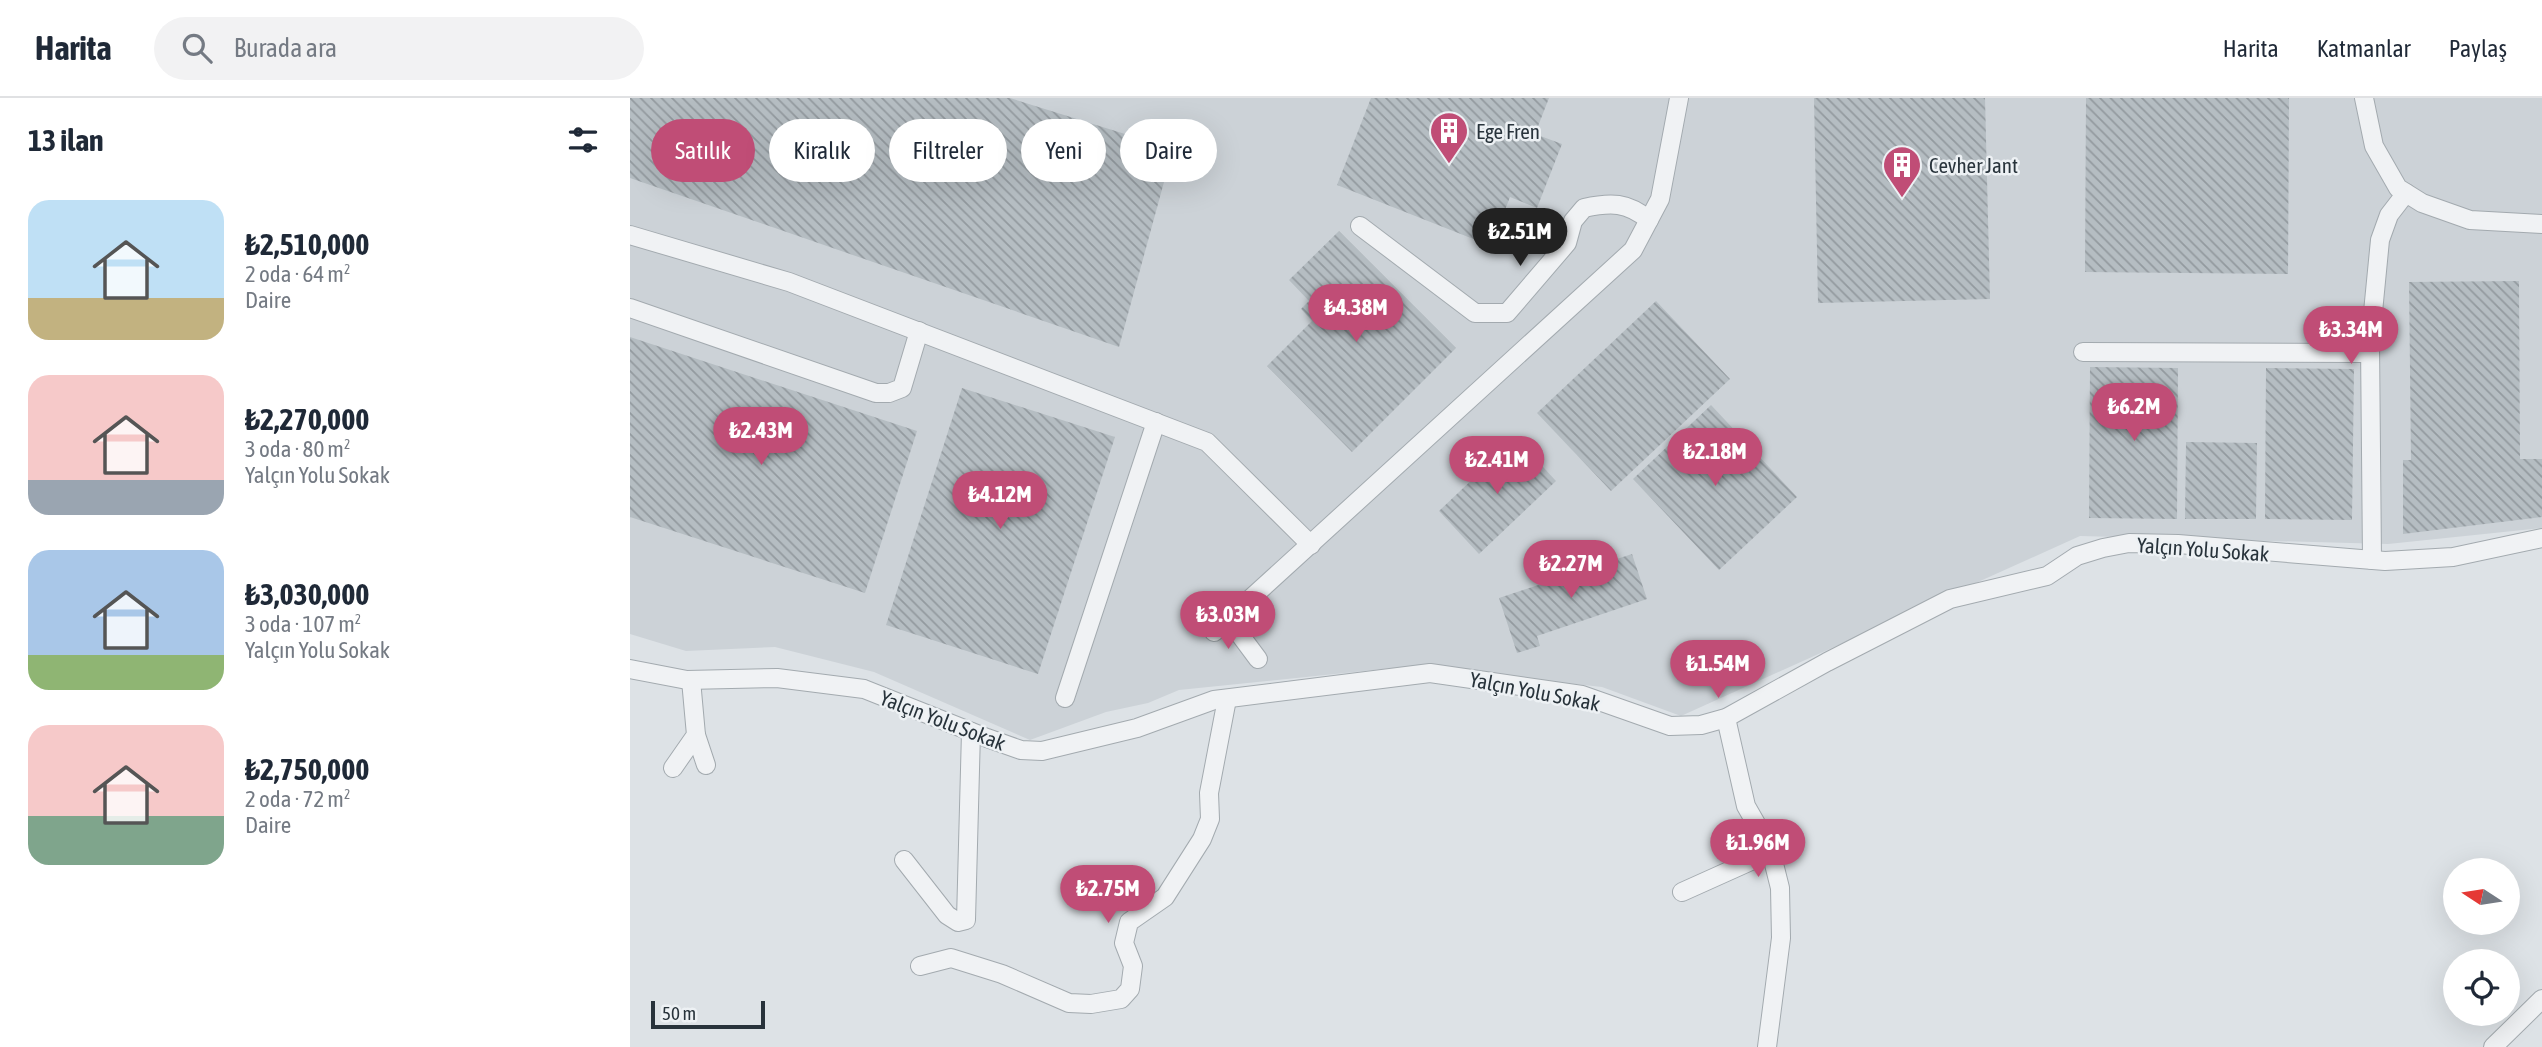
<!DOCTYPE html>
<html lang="tr">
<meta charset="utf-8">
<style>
body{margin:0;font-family:"Asap Condensed",sans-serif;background:#f2f2f3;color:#1f2937;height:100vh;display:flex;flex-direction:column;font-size:26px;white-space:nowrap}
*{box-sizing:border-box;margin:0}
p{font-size:23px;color:#747a83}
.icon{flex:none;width:38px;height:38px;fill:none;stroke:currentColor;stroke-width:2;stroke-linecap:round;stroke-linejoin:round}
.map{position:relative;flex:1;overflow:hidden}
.sheet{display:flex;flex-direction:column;background:#fff;width:630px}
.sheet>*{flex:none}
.hud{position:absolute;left:21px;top:21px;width:665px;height:63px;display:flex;gap:14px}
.needle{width:46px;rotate:282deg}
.tools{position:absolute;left:1813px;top:760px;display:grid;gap:14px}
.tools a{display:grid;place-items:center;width:77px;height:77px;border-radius:50%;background:#fff;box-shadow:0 7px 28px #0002;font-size:35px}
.scale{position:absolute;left:21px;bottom:18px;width:114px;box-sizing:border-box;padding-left:7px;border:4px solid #28333b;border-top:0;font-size:19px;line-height:24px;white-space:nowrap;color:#28333b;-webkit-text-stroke:5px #edf1f4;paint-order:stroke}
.price{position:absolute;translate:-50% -60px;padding:0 16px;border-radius:24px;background:#c04d76;color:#fff;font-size:23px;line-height:46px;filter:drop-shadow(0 2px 4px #0008)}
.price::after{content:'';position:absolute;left:50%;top:42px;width:21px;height:16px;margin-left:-10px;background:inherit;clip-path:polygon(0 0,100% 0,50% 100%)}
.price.selected{background:#222;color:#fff}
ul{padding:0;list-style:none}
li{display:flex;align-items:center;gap:21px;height:175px;padding:0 28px}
li span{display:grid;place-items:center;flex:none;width:196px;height:140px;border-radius:21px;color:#555}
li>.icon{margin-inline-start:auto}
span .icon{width:84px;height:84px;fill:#fffc;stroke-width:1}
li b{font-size:30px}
h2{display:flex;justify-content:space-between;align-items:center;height:84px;padding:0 28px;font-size:30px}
.chip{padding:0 24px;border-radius:32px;background:#fff;box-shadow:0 7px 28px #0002;font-size:24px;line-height:63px}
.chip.selected{background:#c04d76;color:#fff}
header{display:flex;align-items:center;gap:42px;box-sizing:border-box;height:98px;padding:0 35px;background:#fff;border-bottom:2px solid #e0e1e3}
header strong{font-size:33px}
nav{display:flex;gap:38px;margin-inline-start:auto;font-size:24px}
.search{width:490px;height:63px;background:#f2f2f3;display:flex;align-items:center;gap:18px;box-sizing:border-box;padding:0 24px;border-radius:38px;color:#747a83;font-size:26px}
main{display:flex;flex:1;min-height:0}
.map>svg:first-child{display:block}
</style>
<header>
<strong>Harita</strong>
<div class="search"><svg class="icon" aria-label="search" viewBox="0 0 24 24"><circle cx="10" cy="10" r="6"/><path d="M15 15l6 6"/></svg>Burada ara</div>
<nav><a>Harita</a><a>Katmanlar</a><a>Paylaş</a></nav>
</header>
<main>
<section class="sheet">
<h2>13 ilan<svg class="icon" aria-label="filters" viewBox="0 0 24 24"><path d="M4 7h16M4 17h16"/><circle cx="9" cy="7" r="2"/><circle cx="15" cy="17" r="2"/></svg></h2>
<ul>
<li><span style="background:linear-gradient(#bfe0f5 70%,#c2b280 0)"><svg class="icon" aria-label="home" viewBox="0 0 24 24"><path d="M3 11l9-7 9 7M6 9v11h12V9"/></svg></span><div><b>₺2,510,000</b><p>2 oda · 64 m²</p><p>Daire</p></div></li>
<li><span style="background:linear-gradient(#f6c9c9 75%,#9aa5b1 0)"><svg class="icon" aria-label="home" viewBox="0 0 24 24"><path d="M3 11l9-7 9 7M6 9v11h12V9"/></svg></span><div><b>₺2,270,000</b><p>3 oda · 80 m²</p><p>Yalçın Yolu Sokak</p></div></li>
<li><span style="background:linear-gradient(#a9c7e8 75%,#8fb573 0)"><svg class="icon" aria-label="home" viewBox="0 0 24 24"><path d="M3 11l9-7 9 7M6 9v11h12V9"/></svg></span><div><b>₺3,030,000</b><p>3 oda · 107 m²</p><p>Yalçın Yolu Sokak</p></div></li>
<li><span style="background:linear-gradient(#f6c9c9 65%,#7fa58c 0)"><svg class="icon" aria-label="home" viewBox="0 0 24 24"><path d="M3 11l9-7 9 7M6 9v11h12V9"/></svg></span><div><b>₺2,750,000</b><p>2 oda · 72 m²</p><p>Daire</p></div></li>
</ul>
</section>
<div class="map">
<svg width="1912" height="949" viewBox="0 0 1912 949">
<defs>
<pattern id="building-back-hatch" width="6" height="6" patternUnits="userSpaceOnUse" patternTransform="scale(1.75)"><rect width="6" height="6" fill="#b5bdc2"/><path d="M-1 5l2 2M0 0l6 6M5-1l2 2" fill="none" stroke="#939a9f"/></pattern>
</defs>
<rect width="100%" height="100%" fill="#dde2e6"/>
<path fill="#ccd2d7" d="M0,0H1912V430L1758,446L1450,438L1051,618L972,589L782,568L549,592L518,605L476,614L400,642L244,574L145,549L56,553L0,536Z"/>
<g fill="url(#building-back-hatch)">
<path d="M0,0H380L543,51L489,249L0,80Z"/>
<path d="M741,0H919L905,36L932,46L907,110L880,99L861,148L707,87Z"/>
<path d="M1184,0H1355L1360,201L1188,205Z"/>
<path d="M1456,0H1659L1658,176L1455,174Z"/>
<path d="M709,133L826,250L722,354L637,268L682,223L671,211L679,203L659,182Z"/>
<path d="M1889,183L1890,361H1912V419L1773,436V362H1781L1779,184Z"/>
<path d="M1026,203L1100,281L981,393L907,315Z"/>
<path d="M0,239L287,333L235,495L0,419Z"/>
<path d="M1460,269L1548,270L1547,421L1459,420Z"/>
<path d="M1636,270L1724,271L1722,422L1635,421Z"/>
<path d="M332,290L485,339L408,576L256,527Z"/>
<path d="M1081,307L1167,399L1089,472L1003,381Z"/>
<path d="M886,340L926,383L849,456L809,413Z"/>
<path d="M1556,344L1627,345L1626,421H1555Z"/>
<path d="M1002,456L1017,501L907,538L910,548L887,555L869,500Z"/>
</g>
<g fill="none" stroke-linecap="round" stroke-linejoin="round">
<defs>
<g id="minor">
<path d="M1734,0L1744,48L1768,90L1792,105L1840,122L1912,126"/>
<path d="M730,128L845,215H877L937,145L943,123L954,110C981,104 997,104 1019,122"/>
<path d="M0,137L159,184L577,344L681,447"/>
<path d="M0,210L246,295H259L272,290L289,233"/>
<path d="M1453,254L1740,255"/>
<path d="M1742,462L1740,245L1750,142L1759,117L1776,95"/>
<path d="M599,522L628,561"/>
<path d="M584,534L1003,152L1030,101L1049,0"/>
<path d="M0,571L57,582L147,580L234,591L357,640L391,652L412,653L507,630L584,602L800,575L952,597L1040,628L1071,627L1096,620L1197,564L1320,501L1417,478L1447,458L1473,450L1499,445L1548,446L1755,463L1823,459L1912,440"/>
<path d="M435,600L526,324"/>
<path d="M1096,620L1116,708L1140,750L1150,790L1151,840L1137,949"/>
<path d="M66,637L76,667"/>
<path d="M43,670L66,637L61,582"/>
<path d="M274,762L317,817L328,824L336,822L341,634"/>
<path d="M1052,794L1141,754"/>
<path d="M290,868L321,860L372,876L439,905L461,906L491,901L500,891L503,868L494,845L499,824L535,799L572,741L580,721L579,695L597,601"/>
<path d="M1863,949L1912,901"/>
</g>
</defs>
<use href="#minor" stroke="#a3aaaf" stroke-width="20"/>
<use href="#minor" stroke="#f0f2f4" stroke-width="18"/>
</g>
<defs>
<symbol id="building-pin" viewBox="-11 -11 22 30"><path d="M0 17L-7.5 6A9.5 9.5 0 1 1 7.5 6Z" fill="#c04d76" stroke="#edf1f4"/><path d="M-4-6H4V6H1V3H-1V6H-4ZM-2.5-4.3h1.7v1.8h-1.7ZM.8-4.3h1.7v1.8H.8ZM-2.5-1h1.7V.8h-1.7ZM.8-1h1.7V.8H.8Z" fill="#fff"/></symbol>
</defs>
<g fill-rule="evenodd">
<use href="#building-pin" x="797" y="11" width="44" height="60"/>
<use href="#building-pin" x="1250" y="45" width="44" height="60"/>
</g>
<g text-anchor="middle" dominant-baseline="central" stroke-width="5" stroke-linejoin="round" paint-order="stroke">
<g font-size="21" fill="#28333b" stroke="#edf1f4" text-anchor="start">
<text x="846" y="33">Ege Fren</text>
<text x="1299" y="67">Cevher Jant</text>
</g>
<g font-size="21" fill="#28333b" stroke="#edf1f4">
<text transform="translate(1573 451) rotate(4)">Yalçın Yolu Sokak</text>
<text transform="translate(905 593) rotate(11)">Yalçın Yolu Sokak</text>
<text transform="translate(313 622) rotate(21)">Yalçın Yolu Sokak</text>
</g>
</g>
</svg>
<div class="tools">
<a><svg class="needle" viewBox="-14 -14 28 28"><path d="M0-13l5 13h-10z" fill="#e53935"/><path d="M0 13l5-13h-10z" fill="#747a83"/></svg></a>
<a><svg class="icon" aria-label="locate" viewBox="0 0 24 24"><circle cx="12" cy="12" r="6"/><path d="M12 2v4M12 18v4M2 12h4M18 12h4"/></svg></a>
</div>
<div class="scale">50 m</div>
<b class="price selected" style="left:890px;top:170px">₺2.51M</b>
<b class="price" style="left:726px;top:246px">₺4.38M</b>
<b class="price" style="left:1721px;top:268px">₺3.34M</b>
<b class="price" style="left:1504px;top:345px">₺6.2M</b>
<b class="price" style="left:131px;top:369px">₺2.43M</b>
<b class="price" style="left:1085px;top:390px">₺2.18M</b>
<b class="price" style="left:867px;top:398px">₺2.41M</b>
<b class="price" style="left:370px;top:433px">₺4.12M</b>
<b class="price" style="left:941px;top:502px">₺2.27M</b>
<b class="price" style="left:598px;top:553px">₺3.03M</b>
<b class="price" style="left:1088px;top:602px">₺1.54M</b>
<b class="price" style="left:1128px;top:781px">₺1.96M</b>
<b class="price" style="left:478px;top:827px">₺2.75M</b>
<div class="hud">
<a class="chip selected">Satılık</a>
<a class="chip">Kiralık</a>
<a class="chip">Filtreler</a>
<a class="chip">Yeni</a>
<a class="chip">Daire</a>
</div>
</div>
</main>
